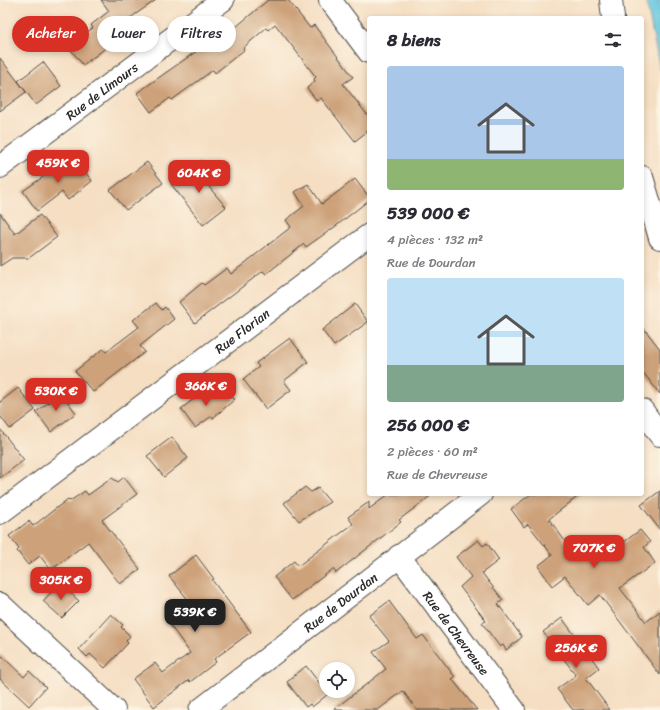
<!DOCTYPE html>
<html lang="fr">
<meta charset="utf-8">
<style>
body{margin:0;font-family:Sriracha,sans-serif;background:#f7f7f7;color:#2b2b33;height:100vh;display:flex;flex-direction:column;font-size:15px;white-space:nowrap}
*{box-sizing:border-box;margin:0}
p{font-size:13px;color:#7c7c81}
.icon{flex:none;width:22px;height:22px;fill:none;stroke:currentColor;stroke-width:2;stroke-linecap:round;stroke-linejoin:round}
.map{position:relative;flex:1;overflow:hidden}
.panel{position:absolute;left:367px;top:16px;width:277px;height:480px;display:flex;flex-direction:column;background:#fff;border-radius:4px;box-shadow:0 2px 6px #0003}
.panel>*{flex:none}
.top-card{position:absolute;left:12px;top:16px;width:295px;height:36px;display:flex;gap:8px}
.tools{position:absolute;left:319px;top:662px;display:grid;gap:8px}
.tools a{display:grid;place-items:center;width:36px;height:36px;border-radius:50%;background:#fff;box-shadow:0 2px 6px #0003;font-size:20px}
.price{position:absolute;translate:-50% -34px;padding:0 9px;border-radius:8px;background:#d93025;color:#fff;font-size:13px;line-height:26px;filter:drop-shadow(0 1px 2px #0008)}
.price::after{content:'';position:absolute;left:50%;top:24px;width:12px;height:9px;margin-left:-6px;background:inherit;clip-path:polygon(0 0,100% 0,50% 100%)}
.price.current{background:#222;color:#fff}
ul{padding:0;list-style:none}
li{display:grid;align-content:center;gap:8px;height:212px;padding:0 20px}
li span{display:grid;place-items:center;height:124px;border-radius:4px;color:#555}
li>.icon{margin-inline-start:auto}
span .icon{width:72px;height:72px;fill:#fffc;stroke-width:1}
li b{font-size:17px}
h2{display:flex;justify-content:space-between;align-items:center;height:48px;padding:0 20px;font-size:17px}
.chip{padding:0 14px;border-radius:18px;background:#fff;box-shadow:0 2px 6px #0003;font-size:14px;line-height:36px}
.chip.current{background:#d93025;color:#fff}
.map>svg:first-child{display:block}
</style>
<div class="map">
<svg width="660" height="710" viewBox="0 0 660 710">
<rect width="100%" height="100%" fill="#fcf5e5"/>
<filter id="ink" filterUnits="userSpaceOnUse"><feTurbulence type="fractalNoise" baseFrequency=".025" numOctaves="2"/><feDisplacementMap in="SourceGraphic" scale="8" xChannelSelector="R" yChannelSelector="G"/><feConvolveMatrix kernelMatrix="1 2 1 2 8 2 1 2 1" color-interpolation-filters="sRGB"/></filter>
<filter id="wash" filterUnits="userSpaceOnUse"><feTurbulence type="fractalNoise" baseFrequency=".012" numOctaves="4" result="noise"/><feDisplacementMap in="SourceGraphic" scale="16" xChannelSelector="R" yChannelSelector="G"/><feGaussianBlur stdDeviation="0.9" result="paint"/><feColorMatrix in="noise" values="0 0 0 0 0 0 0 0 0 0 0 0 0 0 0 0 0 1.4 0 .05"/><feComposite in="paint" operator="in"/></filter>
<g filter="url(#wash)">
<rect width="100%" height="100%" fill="#f5dec2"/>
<path fill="#62c7df" stroke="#467985" d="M646,0H660V69Z"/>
<g id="blocks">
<g fill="#cda27a">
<path d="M101,0H156L120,25L126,33L83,65L68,46L93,28L91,25L109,11Z"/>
<path d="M268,0H288L310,28L314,25L353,77L343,84L369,117V130L355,141L321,98L317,101L307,88L315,81L314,79L316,77L275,24L268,30L266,28L243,48L244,50L215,73L213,70L172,100L170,98L151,112L137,93L228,29L230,32Z"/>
<path d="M0,58L26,92L0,111Z"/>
<path d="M43,62L61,86L36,105L18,81Z"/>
<path d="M73,156L92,181L68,200L62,192L37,211L23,191Z"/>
<path d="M147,162L163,183L126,210L110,190Z"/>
<path d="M199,163L214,183L209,187L226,207L203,225L171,184Z"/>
<path d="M355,179L369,197V200L336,226L306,247L304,244L266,274L263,271L195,323L179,302L202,283L204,285L227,268L231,274L291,227L286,220L304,206L295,192L308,184L322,204Z"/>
<path d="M0,213L15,234L40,215L57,237L29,258H12L0,266Z"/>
<path d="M156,303L162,310L165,307L174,319L140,346L145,352L93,392L75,371L103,349L106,352L139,327L133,320Z"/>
<path d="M355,304L368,322L334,346L322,330Z"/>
<path d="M642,326L660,349V394L642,371Z"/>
<path d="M290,338L308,362L284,381L291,390L266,409L243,379L259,367L256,363Z"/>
<path d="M18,388L35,410L10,429L0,416V402Z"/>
<path d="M208,388L235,399L213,418L212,416L195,428L181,409Z"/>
<path d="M61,393L76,413L51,432L36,412Z"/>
<path d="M0,429L24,460L0,478Z"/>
<path d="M172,437L188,458L164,477L147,456Z"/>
<path d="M124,477L137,494L102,520L140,569L120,584L88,542L51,570L40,556L28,565L17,551L19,549L9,536L29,521L33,526L68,499L70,501L85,491L88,495L112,478L118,482Z"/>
<path d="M305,487L311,492L318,488L330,502L299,521L284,503Z"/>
<path d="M660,491V530L641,505Z"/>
<path d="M389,494H433L399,520L401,522L336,573L333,569L292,600L274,577L294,561L298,566L353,524L348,517L369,502V509Z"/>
<path d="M531,494H581L549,519L567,544L576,538L595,564L640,530L650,542L644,547L655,563L620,588L646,622L660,611V675L600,595L588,605L565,576L552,586L538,566L552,555L528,524L524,527L511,509Z"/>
<path d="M478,540L483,546L487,543L499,560L482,573L503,600L498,604L522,637L506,650L503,645L500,647L482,623L486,621L460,587L471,577L456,557Z"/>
<path d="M196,555L214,579L212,580L251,632L214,659L216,662L190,682L189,680L154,707L133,679L155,663L163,673L190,653L170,625L194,607L169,576Z"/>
<path d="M60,583L79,601L62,618L43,601Z"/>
<path d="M389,601L417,639L423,635L455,677L452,679L477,710H417L403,691L378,710H333L386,669L373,652L389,641L369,616Z"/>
<path d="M111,614L123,625L121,627L130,636L126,641L128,643L105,668L90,654L87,657L79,649Z"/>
<path d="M562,618L599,668L586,678L610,710H573L557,689L576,675L543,632Z"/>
<path d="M0,654L24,677L29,671L46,687L29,706L0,679Z"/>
<path d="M306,666L328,694L312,707L310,704L306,707L287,682Z"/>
</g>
</g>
</g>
<g filter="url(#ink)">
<use href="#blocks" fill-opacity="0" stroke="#494642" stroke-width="1"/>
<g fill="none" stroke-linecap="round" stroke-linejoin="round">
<defs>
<g id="minor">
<path d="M330,0L369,52"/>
<path d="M611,0L613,18"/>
<path id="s1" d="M0,167L223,0"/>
<path d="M642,177L660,238"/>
<path d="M642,410L660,435"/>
<path id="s2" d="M0,513L369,235"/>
<path id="s3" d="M399,556L514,710"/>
<path d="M0,604L114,710"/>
<path id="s4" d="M200,710L481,494"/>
</g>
</defs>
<use href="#minor" stroke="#494642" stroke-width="24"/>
<use href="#minor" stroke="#fff" stroke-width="22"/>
</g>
</g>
<g text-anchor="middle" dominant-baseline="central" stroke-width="4" stroke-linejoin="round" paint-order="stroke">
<g font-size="13" fill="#2b2b2b" stroke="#fcf5e5">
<text stroke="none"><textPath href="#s1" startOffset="127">Rue de Limours</textPath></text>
<text stroke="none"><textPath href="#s2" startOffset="303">Rue Florian</textPath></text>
<text stroke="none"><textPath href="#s4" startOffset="177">Rue de Dourdan</textPath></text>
<text stroke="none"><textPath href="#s3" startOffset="96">Rue de Chevreuse</textPath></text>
</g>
</g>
</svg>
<div class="tools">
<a><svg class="icon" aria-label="locate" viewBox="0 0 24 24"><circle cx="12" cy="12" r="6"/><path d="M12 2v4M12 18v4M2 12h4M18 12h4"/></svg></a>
</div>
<b class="price" style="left:58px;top:184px">459K €</b>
<b class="price" style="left:199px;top:194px">604K €</b>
<b class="price" style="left:206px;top:407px">366K €</b>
<b class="price" style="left:56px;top:412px">530K €</b>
<b class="price" style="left:594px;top:569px">707K €</b>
<b class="price" style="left:61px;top:601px">305K €</b>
<b class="price current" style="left:195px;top:633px">539K €</b>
<b class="price" style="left:576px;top:669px">256K €</b>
<div class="top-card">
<a class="chip current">Acheter</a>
<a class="chip">Louer</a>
<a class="chip">Filtres</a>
</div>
<section class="panel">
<h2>8 biens<svg class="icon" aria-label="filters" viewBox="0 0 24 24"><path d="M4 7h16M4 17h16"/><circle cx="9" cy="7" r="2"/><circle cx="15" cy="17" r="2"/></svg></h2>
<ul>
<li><span style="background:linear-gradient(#a9c7e8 75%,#8fb573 0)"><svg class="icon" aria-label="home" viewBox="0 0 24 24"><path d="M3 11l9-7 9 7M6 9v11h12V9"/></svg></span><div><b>539 000 €</b><p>4 pièces · 132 m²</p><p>Rue de Dourdan</p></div></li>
<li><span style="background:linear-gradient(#bfe0f5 70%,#7fa58c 0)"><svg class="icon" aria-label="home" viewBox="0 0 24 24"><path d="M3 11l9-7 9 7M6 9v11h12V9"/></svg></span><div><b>256 000 €</b><p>2 pièces · 60 m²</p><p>Rue de Chevreuse</p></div></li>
</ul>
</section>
</div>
